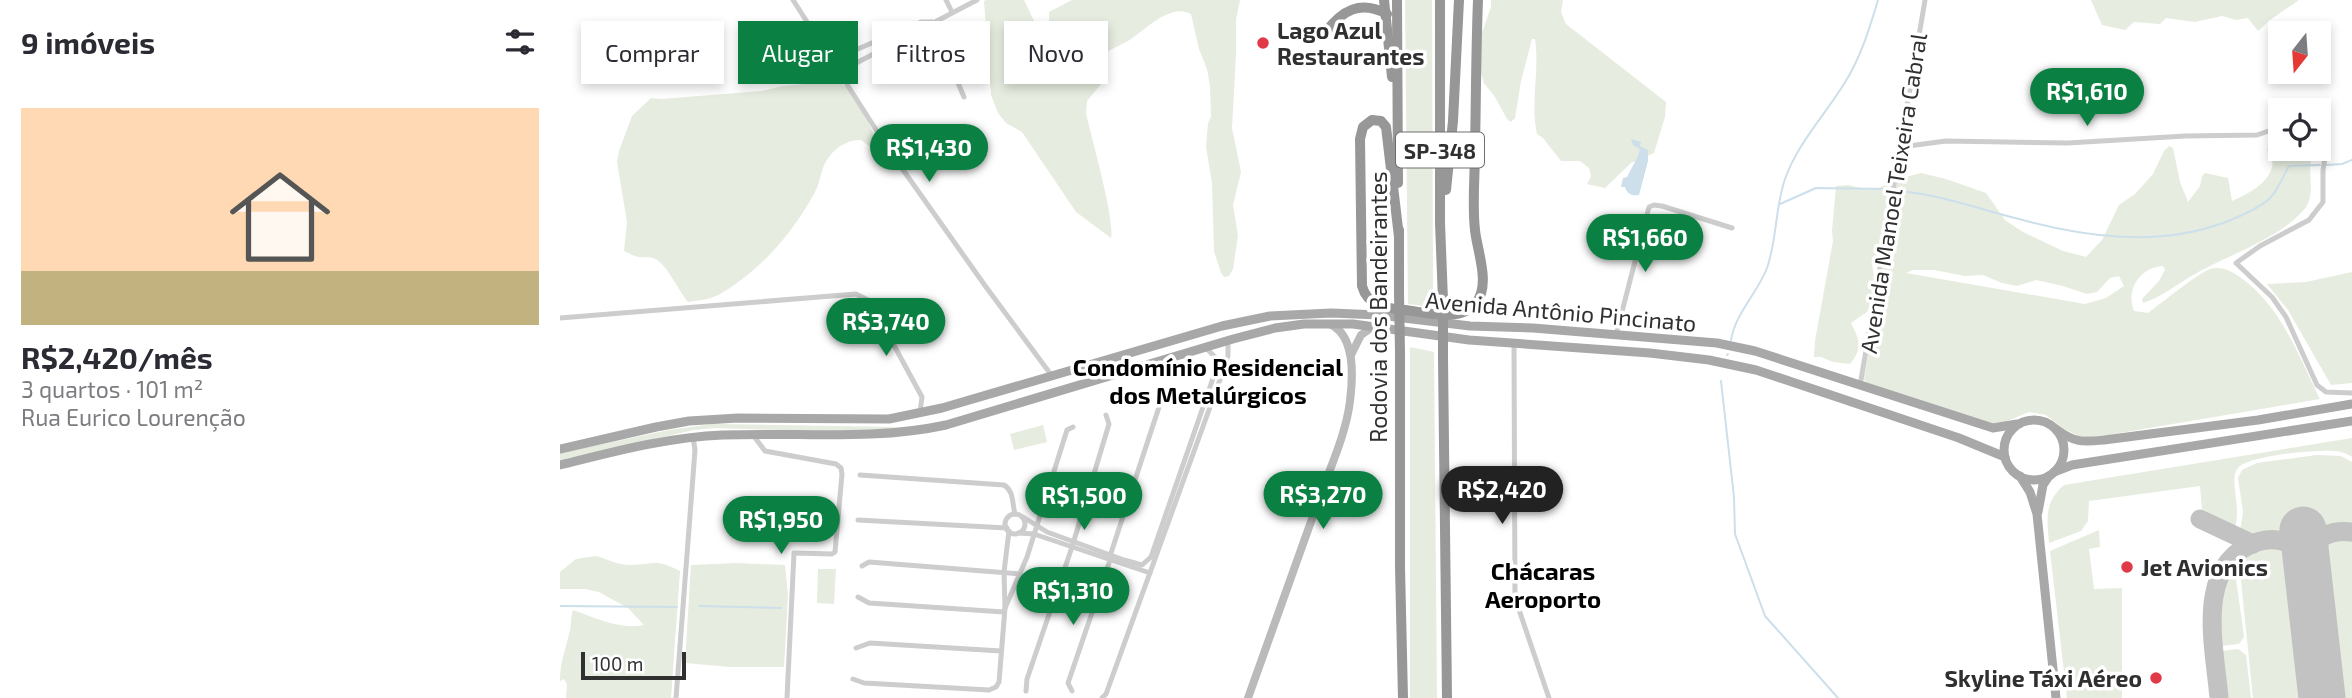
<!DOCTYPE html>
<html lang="pt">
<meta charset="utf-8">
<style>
body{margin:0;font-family:"Exo 2",sans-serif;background:#f2f2f3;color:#2b2b33;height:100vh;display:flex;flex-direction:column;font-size:26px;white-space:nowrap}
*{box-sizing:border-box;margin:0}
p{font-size:23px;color:#7c7c81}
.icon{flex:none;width:38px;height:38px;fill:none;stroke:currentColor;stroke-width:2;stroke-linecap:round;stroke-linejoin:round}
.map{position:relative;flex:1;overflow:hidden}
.panel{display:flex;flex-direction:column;background:#fff;width:560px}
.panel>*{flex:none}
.banner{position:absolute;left:21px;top:21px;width:665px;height:63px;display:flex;gap:14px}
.needle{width:46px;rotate:197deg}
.buttons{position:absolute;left:1708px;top:21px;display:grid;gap:14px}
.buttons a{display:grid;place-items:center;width:63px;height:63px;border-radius:0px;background:#fff;box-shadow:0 4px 10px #0003;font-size:35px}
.scale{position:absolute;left:21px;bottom:18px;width:105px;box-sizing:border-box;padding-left:7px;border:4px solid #303030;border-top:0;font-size:19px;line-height:24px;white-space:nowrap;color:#303030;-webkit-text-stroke:5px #fff;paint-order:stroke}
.price{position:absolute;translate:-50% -60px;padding:0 16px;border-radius:24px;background:#0b8043;color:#fff;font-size:23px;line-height:46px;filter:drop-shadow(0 2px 4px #0008)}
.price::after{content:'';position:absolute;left:50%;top:42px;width:21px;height:16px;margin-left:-10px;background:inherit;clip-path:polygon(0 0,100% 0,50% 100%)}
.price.current{background:#222;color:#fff}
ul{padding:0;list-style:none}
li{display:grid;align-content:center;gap:14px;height:371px;padding:0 21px}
li span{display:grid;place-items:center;height:217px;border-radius:0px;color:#555}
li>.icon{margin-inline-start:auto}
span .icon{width:126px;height:126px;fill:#fffc;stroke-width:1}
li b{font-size:30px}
h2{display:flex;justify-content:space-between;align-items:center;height:84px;padding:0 21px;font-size:30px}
.tag{padding:0 24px;border-radius:0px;background:#fff;box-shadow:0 4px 10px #0003;font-size:24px;line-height:63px}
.tag.current{background:#0b8043;color:#fff}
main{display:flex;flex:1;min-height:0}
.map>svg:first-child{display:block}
</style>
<main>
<section class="panel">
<h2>9 imóveis<svg class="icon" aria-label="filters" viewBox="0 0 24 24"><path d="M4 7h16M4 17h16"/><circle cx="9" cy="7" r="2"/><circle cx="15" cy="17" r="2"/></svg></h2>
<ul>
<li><span style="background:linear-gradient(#ffd9b3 75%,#c2b280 0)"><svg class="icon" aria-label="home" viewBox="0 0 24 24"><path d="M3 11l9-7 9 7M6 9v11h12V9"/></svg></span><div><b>R$2,420/mês</b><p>3 quartos · 101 m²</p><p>Rua Eurico Lourenção</p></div></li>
</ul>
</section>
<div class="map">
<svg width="1792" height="698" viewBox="0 0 1792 698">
<rect width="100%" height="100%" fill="#fff"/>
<g fill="#e6ecdf" fill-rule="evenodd">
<path d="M427,0H464L476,25L482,26L489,21V12L512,0H680L676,20V54L672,128L681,172L673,205L678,235L673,269L669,276L664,277L661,273L654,251L652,183L646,147L648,123L651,117L650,86L647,69L639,49L631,14C609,2 583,33 566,42C553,49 542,53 531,63L542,83L527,101L526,113C531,137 555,219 551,238L516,212L462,132L446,123L438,113L431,95L424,1Z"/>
<path d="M845,0H872L873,307L848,304Z"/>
<path d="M931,0H1003L1001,12L1006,24L1106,102L1105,117L1094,153L1071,163L1045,188L1027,184L1031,176L1029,168L1020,161H1001L983,138L977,134C970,102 980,70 975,39H972L961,81L955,118L951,122L947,119L935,97L924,83L921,73V57L917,47L931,7Z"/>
<path d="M1531,0H1739L1710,20L1698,31L1688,18L1676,20L1662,16L1635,22L1606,18L1600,24L1574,22L1565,30L1542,25Z"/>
<path d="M271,75C302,95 309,126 324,158L301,140C288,140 277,146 269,157C261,166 261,181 255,192C233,233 200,271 160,294C150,300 139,300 128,302C118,290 109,268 97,260C91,256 87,258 80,257C75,257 69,253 64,251L67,222L57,162L59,151L72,116L91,98L101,99L202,91L223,86L244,84L254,77Z"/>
<path d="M1709,143L1726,153L1741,152L1751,159C1748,175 1755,194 1746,207C1725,236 1666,256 1635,274C1617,284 1602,297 1583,303L1582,299L1599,281L1605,270L1603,266C1581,267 1565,289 1574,311L1588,313C1600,304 1640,272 1650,269C1662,266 1671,271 1680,277C1722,307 1738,355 1760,399L1536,437L1519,436L1504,429L1486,415L1469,412L1445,422L1427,425L1309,386L1304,380L1321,274L1320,266L1315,262L1312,264L1315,283L1308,311L1291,323C1299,340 1304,347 1290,364L1273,362L1261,357H1254L1255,341L1273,241L1272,231L1276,186L1288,185L1308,190L1319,188L1338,179L1361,173L1386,179L1426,193L1445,220L1463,232L1503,251L1526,257L1542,240L1559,205L1575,194L1593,174L1604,151L1609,146L1613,148L1620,182L1628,202L1640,186L1642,176L1645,173L1668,178L1672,201C1686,195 1708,184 1712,167C1714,161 1709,155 1707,150ZM1353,270H1374L1405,276L1423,275L1442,283L1457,286L1476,280L1503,286L1527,294L1537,292L1550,278L1559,276L1564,286L1546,298L1525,304L1346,273Z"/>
<path d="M1792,272V383L1771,385L1728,310L1707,284L1746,282Z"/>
<path d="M850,347L874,352L877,698H850Z"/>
<path d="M153,424L335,427L325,433L154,428L134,430L0,460V453L109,430Z"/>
<path d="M483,425L487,442L454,450L450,434Z"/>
<path d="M1792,438V457C1787,454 1783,452 1777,451C1760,449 1685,455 1677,469C1669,482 1682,506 1675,527L1642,509L1640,486L1529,501L1528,521L1521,531L1489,543C1487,519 1484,502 1504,485Z"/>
<path d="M1757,455L1781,456L1792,462V526L1759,525L1696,536L1680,531L1683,512L1678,478L1682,470L1697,463Z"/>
<path d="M1539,530L1540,547L1529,549L1534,589L1562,588V698H1507L1490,551Z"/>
<path d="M1777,537L1792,538V698H1777L1761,553L1766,544Z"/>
<path d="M1708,546C1718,546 1725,551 1729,560L1744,698H1693L1679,561L1689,552Z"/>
<path d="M36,556C48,559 57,565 70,565C96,565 93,558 120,571L111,698H6L7,684L4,679L0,681C0,662 5,652 9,634C12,626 10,618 13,610C35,618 60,630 84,625L68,608L39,592L25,589H0V572L16,559Z"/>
<path d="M177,563L225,565L228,596L224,667H170L125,663L131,565Z"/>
<path d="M1674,564L1684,637L1679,644L1660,646C1656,613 1652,593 1674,564Z"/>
<path d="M258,569H276L274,604L257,603Z"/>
<path d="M1678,649L1686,655L1691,698H1666L1661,651Z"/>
</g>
<path fill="#ccdfeb" d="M1071,139L1081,142L1080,146L1088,150V161L1079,195C1072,196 1067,194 1065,187H1061L1063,178L1067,177L1078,156L1080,149L1073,145Z"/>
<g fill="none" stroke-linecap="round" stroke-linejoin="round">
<g stroke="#ccdfeb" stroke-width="2">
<path d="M1766,165L1782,164L1792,160"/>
<path d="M1340,191C1381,195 1419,209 1459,219C1525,237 1597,247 1663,223C1676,218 1700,208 1710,198C1718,190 1723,176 1729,166L1760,165"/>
<path d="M1220,204L1256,188L1328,189"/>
<path d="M1171,340C1176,312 1197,294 1207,268C1217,240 1215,208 1225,179C1238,143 1264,116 1284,84C1301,57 1309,30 1318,0"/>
<path d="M1167,355L1168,354"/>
<path d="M1161,381L1174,497L1175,534L1205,616L1278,698"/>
<path d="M0,606L117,607"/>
<path d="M139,606L221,608"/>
</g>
<g stroke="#c2c2c2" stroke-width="19">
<path d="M1640,519L1693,544"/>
<path d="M1659,698C1655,648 1633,564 1697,542C1716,536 1732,541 1746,556C1755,537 1771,529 1792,532"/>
</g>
<path stroke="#c2c2c2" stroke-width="47" d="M1743,530L1762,698"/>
<g stroke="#cdcdcd" stroke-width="5">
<path d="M233,0L329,150L426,287L492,376"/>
<path d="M386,0L392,12"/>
<path d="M372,22L404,97"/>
<path d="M272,60L361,22H372"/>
<path d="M279,72L417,0"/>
<path d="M1759,133L1766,152L1763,170V202L1749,220L1700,246L1676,263L1712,297L1726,317L1757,385L1766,392L1792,393"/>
<path d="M1341,147L1386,141L1508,143L1625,136L1697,135L1720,127"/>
<path d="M0,318L296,294L310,301L362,397L360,412"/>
<path d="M1056,335L1089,207L1094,205L1102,206L1172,228"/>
<path d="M954,344L955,598L989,698"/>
<path d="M1300,386L1365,0"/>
<path d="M193,435L205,451L276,464L281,468L282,474L275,552L272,554L234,553L227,698"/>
<path d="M300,475L444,485C454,491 452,503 455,514"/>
<circle cx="455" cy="524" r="10"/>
<path d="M463,517L487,532L564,560L582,565L591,557L658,364L656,358L645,347"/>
<path d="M298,520L447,528"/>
<path d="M458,533L474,534L590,573"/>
<path d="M302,566L309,562L460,574"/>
<path d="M298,597L309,603L444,612"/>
<path d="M445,608L467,557L507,430L513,427"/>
<path d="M296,648L310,643L441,651"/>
<path d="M293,679L304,683L429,690L436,687L439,682L445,608L444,572L449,531"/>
<path d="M466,691L467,679L512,547L549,424L546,415"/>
<path d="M512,691L508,683L550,560V556L600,404L609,398"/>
<path d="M116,698L135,450L133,437"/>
<path d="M542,698L546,694L666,363L668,355V341"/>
</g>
<g stroke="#bababa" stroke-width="8">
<path d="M791,355L801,335L814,326"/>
<path d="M688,698C711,633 734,568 758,502C769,470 786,435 790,401C793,377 796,336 770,324"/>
</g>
<g stroke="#a8a8a8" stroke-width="9">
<circle cx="1474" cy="450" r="30"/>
<path d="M1496,429C1515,443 1522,442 1544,440L1698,420L1792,404"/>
<path d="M0,449L96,427L129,421L178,418L329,419L382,408L662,326L710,316L771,313L819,315L910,326L973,328L1157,343L1195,351L1433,428L1457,424"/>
<path d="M0,465C53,452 108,437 163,435C238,432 312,441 386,425L673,339L715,328L744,324H793L909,340L1090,353L1149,360L1196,370L1399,438L1445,457"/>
<path d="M1494,472L1512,465L1792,421"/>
<path d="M1460,476L1470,492L1477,514L1496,698"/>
<path d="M1478,512L1483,485L1489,476"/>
</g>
<g stroke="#979797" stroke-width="10">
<path d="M824,0L832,77"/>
<path d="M837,0L838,183"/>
<path d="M880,0V223L883,300"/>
<path d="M765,33C782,10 800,0 827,14"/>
<path d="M886,190L893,121L899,0"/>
<path d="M839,230V292"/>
<path d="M839,237L826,127L821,121L812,120L803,127L800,139L802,286C808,307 826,308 845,310C865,312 901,323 916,303C931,284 917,251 915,230C912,204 915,176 915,150C916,100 916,50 918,0"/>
<path d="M840,353V567L843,698"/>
<path d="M883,358L887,698"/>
</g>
<g stroke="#979797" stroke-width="10">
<path d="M839,292L840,353"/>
<path d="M883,358V300"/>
</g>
</g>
<g fill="#e03947" stroke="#fff" stroke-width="2.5">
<circle cx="703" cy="43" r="7"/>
<circle cx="1567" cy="567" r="7"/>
<circle cx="1596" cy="678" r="7"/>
</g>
<g text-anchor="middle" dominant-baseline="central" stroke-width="7" stroke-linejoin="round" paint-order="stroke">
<rect fill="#fff" stroke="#6e6e6e" stroke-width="2" x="836" y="132.5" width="88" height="35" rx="5"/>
<g font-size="21" font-weight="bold" fill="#303030">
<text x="880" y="150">SP-348</text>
</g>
<g font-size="23" font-weight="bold" fill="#303030" stroke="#fff" text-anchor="start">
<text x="717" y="30">Lago Azul<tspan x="717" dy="26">Restaurantes</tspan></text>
<text x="1581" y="567">Jet Avionics</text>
<text x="1582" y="678" text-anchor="end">Skyline Táxi Aéreo</text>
</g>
<g font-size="23" fill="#303030" stroke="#fff">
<text transform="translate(1333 193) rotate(-81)">Avenida Manoel Teixeira Cabral</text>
<text transform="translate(818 307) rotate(-90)">Rodovia dos Bandeirantes</text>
<text transform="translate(1001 311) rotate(5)">Avenida Antônio Pincinato</text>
</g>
<g font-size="24" font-weight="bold" fill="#000" stroke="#fff">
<text x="648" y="366">Condomínio Residencial<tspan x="648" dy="28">dos Metalúrgicos</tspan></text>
<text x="983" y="570">Chácaras<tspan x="983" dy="28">Aeroporto</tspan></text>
</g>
</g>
</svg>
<div class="buttons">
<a><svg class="needle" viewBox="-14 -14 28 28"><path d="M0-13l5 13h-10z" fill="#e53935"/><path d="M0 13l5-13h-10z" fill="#7c7c81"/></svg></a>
<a><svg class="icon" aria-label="locate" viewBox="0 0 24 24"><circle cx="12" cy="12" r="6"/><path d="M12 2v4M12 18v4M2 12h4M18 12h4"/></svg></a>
</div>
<div class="scale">100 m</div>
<b class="price" style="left:1527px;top:128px">R$1,610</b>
<b class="price" style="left:369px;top:184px">R$1,430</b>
<b class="price" style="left:1085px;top:274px">R$1,660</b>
<b class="price" style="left:326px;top:358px">R$3,740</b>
<b class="price current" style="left:942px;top:526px">R$2,420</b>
<b class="price" style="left:763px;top:531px">R$3,270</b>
<b class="price" style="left:524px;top:532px">R$1,500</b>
<b class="price" style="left:221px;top:556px">R$1,950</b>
<b class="price" style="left:513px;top:627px">R$1,310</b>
<div class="banner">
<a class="tag">Comprar</a>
<a class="tag current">Alugar</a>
<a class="tag">Filtros</a>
<a class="tag">Novo</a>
</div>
</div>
</main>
